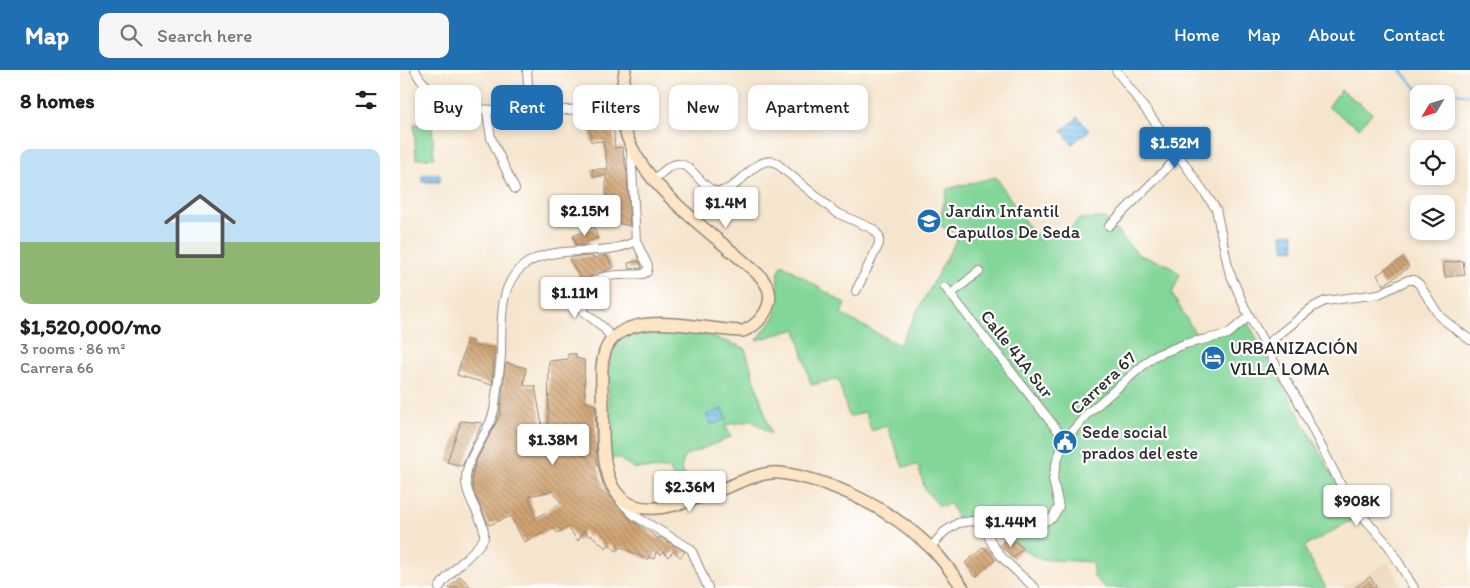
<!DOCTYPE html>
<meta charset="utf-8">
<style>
body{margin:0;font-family:Itim,sans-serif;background:#f6f6f6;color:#202124;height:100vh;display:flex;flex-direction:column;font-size:19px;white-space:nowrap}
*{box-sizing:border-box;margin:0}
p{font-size:16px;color:#757577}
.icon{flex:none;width:28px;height:28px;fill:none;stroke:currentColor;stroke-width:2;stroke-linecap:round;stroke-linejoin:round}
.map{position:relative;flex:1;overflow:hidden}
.drawer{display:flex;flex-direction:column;background:#fff;width:400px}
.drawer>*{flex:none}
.guide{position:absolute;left:15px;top:15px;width:475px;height:45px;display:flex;gap:10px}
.needle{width:32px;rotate:232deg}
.controls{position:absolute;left:1010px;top:15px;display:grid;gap:10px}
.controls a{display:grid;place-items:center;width:45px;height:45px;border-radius:10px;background:#fff;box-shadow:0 2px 8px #0003;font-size:25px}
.price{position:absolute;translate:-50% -42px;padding:0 11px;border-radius:5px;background:#fff;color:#222;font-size:16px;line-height:32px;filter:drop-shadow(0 1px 2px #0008)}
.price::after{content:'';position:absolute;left:50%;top:30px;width:15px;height:11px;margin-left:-8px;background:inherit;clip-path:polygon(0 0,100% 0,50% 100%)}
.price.active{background:#1f6fb2;color:#fff}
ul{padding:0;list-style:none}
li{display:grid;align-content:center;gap:10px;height:265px;padding:0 20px}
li+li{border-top:1px solid #e0e0e0}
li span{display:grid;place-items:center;height:155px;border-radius:10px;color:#555}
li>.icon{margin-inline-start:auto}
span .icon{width:90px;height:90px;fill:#fffc;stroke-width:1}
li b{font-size:21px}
h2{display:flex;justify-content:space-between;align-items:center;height:60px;padding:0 20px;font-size:21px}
.tag{padding:0 18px;border-radius:10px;background:#fff;box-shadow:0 2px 8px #0003;font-size:18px;line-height:45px}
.tag.active{background:#1f6fb2;color:#fff}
header{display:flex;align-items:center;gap:30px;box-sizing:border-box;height:70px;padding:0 25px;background:#1f6fb2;color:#fff}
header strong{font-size:24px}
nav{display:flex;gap:28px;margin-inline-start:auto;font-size:18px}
.search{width:350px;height:45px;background:#f6f6f6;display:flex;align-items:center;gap:12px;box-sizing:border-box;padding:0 18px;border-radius:10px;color:#757577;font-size:19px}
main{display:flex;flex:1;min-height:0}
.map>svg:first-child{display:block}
</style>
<header>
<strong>Map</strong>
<div class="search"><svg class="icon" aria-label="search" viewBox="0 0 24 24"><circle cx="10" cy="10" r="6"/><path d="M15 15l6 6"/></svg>Search here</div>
<nav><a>Home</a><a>Map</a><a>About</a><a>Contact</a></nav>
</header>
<main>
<section class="drawer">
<h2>8 homes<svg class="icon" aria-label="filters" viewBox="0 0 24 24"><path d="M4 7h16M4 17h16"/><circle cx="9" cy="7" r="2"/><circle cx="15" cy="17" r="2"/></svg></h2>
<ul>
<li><span style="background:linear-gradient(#bfe0f5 60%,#8fb573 0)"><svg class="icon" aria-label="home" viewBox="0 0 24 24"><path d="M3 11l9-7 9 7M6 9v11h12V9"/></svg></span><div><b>$1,520,000/mo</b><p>3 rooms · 86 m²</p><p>Carrera 66</p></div></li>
</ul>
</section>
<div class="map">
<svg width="1070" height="518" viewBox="0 0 1070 518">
<defs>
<pattern id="water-rules" width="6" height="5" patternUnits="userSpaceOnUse" patternTransform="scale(1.25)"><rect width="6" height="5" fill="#75bced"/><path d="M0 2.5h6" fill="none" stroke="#6099c0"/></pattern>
<pattern id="building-back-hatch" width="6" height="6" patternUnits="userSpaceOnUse" patternTransform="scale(1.25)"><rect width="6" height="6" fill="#d1a473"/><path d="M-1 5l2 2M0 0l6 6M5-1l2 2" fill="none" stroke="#aa865f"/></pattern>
</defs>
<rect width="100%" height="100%" fill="#fff"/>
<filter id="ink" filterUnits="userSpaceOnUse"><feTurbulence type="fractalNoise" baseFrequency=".02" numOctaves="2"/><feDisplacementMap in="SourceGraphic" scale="10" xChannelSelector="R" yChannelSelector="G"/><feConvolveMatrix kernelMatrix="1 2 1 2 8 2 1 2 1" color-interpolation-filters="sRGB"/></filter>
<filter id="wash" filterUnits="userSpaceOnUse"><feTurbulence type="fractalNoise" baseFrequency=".0096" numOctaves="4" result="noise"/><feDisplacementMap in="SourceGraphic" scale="20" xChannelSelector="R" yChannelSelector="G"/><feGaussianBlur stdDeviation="1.12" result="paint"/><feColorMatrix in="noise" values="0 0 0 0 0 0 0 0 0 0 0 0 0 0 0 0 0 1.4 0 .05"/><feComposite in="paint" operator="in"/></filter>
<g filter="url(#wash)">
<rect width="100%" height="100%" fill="#f6e5ce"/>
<path fill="#ebd8ba" d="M988,492L1004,518H942Z"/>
<g fill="#82d698" stroke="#568062">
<path d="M941,20L972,43L959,58L928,37Z"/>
<path d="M32,53L34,88L16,89L14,54Z"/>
<path d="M596,107L633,164L661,167L679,149L705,148L739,185L766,194L780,204L772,224L795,263L848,253L956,448L904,477L926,518H705L694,507L692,492L639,489L564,446L557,448L551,434L539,436L525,420L518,395L503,397L487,356L471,361L466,342L449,347L438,309L411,315L396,259L357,270L376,245L378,204L382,194L445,234L441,244L499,275L559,165L539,155L547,119Z"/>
<path d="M257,256L298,262L345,278L371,364L352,351L325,355L331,367L285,386L281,398L294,423L284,427L269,399L234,398L218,388L207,389L210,284L226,263Z"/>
</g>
<g fill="url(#water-rules)" stroke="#50748c">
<path d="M678,47L689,61L672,74L662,61Z"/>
<path d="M40,104V112H22V105Z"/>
<path d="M893,163L895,179L885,180L881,164Z"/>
<path d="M323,339L327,349L311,355L306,345Z"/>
</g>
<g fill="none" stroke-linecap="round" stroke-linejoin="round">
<path stroke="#75bced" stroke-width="2.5" d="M1001,0L1016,18L1070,25"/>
</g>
<g id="blocks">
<g fill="url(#building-back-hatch)" fill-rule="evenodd">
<path d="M213,51L215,78L222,77L227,103L230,156L199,149L201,138L206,139V105L193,107L192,99H208L203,71L191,72L190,58L205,57V52Z"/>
<path d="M194,157L198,168L186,172L188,175H176L173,166Z"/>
<path d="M206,185L213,198L198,203L183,212L169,189L174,187L193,186L194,188Z"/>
<path d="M1002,188L1009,197L984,215L977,205Z"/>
<path d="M239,191L242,198L229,199L228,193Z"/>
<path d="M1063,191L1065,205L1045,207L1043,193Z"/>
<path d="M67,270L74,272L73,276L95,278L92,315L57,305Z"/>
<path d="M168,284H176V288L184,290L185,332L195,335L197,392L204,418L231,450L259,469L260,467L285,482L280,487L274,481L268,487L263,482L261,485L256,482L254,489L248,487V490L221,477L216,481L209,474L206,478L191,465L189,467L184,460L178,471L168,457L157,463L154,458L124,472L111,446L89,455L74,423L72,409L75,393L100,345L106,293L126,298L124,316H135L143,360L148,359L149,291L168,289ZM153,421L161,433L136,448L129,426Z"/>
<path d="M61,351L82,353L62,396L47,392Z"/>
<path d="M607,468L613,473L615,471L623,478L613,488L600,475Z"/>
<path d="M584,477L595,490L576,507L565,493Z"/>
<path d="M60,506L72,518H49Z"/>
<path d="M970,507L977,518H954Z"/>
</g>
</g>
</g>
<g filter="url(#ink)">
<use href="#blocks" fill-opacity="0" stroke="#90887c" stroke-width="1"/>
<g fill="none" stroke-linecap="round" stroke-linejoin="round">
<defs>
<g id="minor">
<path d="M15,0L20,9L39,28L60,38L130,42L220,37"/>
<path d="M127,0L130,42"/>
<path d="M716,0L758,56L816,139L829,201L845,238L877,297L894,323L944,421L953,435L988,475L1014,518"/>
<path d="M87,42L91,68L115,119"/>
<path d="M254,109C260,105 267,97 273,95C294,88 301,125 322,121C342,117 354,86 375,92L435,142L473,159L479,166V174L456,221"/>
<path d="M709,156L779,86"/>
<path d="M545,217L665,370"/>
<path d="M551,224L579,201"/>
<path d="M212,269L203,257L184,242C178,200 214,206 243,204L247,202L248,196L236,171L231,80"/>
<path d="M866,275L913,237L925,231L979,224L1008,210H1014L1019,214L1040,247L1070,270"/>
<path d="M221,432L235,446L291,479L308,518"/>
<path d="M584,453C591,484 613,497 635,518"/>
<path d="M531,477L544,462L558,453L573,451L639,454L652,448L659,437L653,409L657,390L665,370L687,344L754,286L785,274L828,264L849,246"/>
<path d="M39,518C47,503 83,476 84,467C86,450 66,430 66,410C65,386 93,360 95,334C97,317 100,301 101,285C102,253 97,210 129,192C162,173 204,188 236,171"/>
</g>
<path id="secondary" d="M225,0C223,16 218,33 222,49C235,116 315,163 361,207C364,211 368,217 369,221C373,239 357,256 343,261C301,261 206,229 202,297C201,313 203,330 203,346C203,384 201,443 257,438C279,436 302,426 322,419C339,413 361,401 380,403C433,410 492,440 530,477C543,489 553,505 563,518"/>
</defs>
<use href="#minor" stroke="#90887c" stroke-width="10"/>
<use href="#secondary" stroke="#90887c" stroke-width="14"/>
<use href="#minor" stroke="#fff" stroke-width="8"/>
<use href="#secondary" stroke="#fde5c5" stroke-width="11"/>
</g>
</g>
<defs>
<symbol id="school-disc" viewBox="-11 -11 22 22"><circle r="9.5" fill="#1f6fb2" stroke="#fff"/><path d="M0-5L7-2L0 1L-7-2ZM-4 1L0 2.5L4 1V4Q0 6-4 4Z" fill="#fff"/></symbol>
<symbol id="hotel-disc" viewBox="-11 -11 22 22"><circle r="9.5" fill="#1f6fb2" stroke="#fff"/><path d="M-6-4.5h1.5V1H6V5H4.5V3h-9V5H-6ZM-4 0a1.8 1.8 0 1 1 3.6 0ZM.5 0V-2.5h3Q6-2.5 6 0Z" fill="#fff"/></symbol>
<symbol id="civic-disc" viewBox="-11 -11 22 22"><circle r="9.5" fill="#1f6fb2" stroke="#fff"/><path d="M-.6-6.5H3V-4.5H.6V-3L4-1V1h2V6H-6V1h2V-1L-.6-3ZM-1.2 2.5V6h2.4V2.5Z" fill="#fff"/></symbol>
</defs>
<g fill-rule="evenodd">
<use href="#school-disc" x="515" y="137" width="28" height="28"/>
<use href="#hotel-disc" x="799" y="274" width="28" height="28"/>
<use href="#civic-disc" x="651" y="358" width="28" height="28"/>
</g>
<g text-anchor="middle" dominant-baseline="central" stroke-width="4.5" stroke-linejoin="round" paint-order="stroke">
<g font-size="18" fill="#2b2b2b" stroke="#fff" text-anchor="start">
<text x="546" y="141">Jardin Infantil<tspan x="546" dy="21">Capullos De Seda</tspan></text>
<text x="830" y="278">URBANIZACIÓN<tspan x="830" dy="21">VILLA LOMA</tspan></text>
<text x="682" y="362">Sede social<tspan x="682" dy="21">prados del este</tspan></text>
</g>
<g font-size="18" fill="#2b2b2b" stroke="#fff">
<text transform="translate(617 284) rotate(52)">Calle 41A Sur</text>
<text transform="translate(703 313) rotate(-43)">Carrera 67</text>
</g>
</g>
</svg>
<div class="controls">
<a><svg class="needle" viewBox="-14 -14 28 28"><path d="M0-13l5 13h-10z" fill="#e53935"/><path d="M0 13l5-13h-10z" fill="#757577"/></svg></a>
<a><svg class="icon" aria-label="locate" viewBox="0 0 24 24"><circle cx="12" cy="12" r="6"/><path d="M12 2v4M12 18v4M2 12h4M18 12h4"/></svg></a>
<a><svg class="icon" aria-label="layers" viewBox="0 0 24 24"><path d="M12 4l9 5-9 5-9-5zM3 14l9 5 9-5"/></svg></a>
</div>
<b class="price active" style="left:775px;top:99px">$1.52M</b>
<b class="price" style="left:326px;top:159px">$1.4M</b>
<b class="price" style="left:185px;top:167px">$2.15M</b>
<b class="price" style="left:175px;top:249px">$1.11M</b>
<b class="price" style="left:153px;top:396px">$1.38M</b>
<b class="price" style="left:290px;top:443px">$2.36M</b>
<b class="price" style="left:957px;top:457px">$908K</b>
<b class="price" style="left:611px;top:478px">$1.44M</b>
<div class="guide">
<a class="tag">Buy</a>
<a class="tag active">Rent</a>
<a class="tag">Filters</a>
<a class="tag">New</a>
<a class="tag">Apartment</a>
</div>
</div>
</main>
